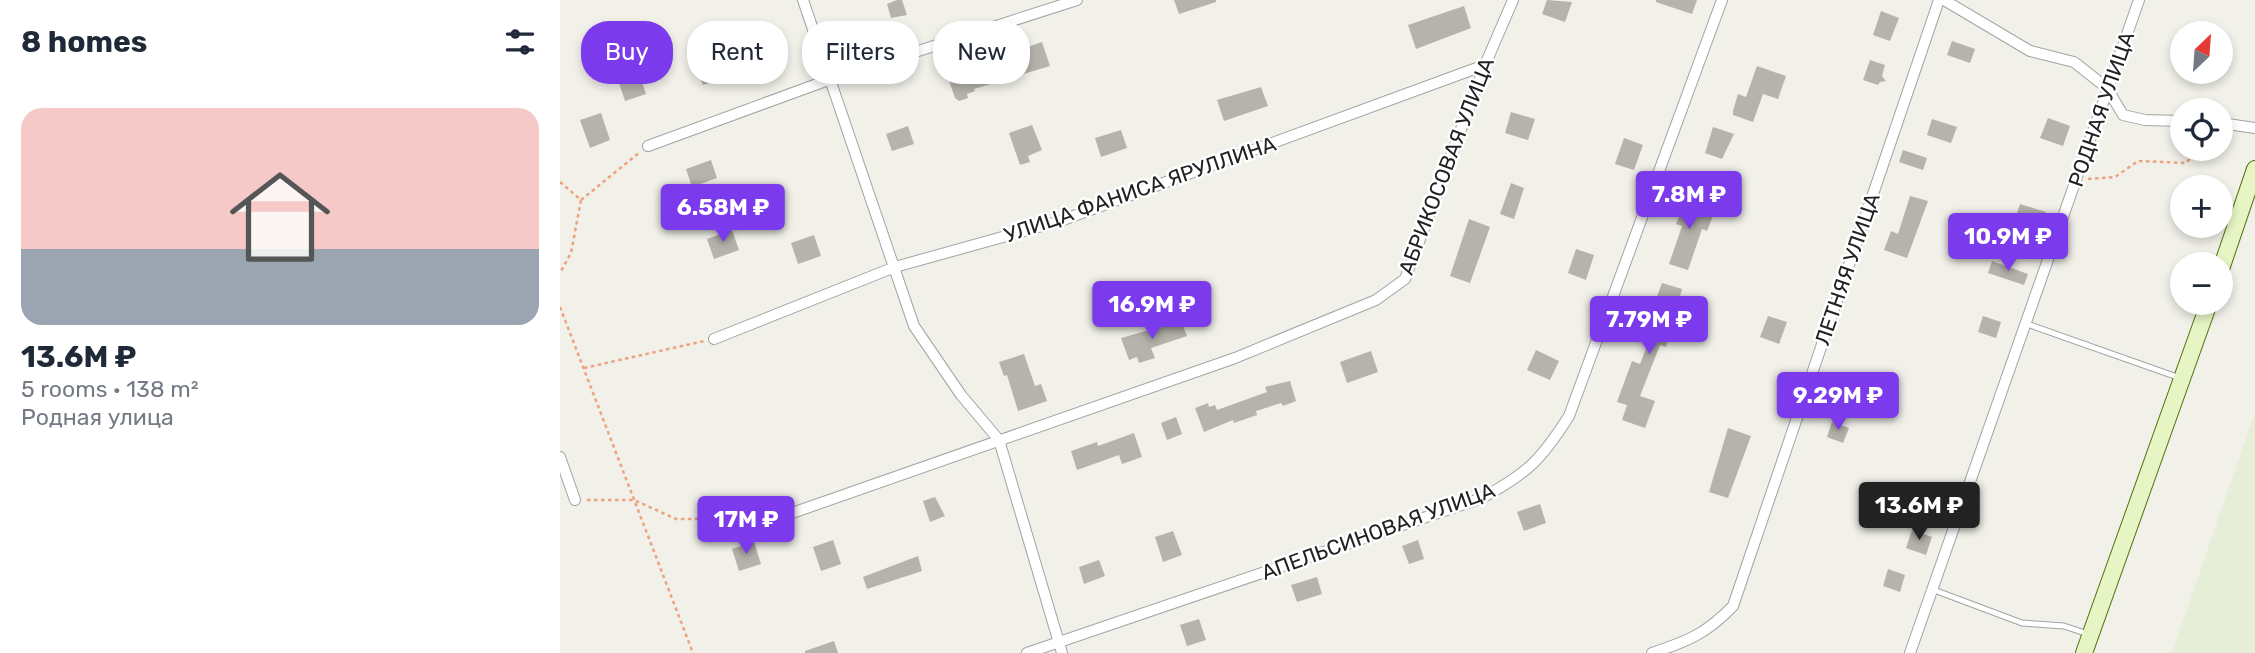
<!DOCTYPE html>
<meta charset="utf-8">
<style>
body{margin:0;font-family:Rubik,sans-serif;background:#f2f2f3;color:#1f2937;height:100vh;display:flex;flex-direction:column;font-size:26px;white-space:nowrap}
*{box-sizing:border-box;margin:0}
p{font-size:23px;color:#747a83}
.icon{flex:none;width:38px;height:38px;fill:none;stroke:currentColor;stroke-width:2;stroke-linecap:round;stroke-linejoin:round}
.map{position:relative;flex:1;overflow:hidden}
.sheet{display:flex;flex-direction:column;background:#fff;width:560px}
.sheet>*{flex:none}
.banner{position:absolute;left:21px;top:21px;width:665px;height:63px;display:flex;gap:14px}
.needle{width:46px;rotate:25deg}
.tools{position:absolute;left:1610px;top:21px;display:grid;gap:14px}
.tools a{display:grid;place-items:center;width:63px;height:63px;border-radius:50%;background:#fff;box-shadow:0 4px 10px #0003;font-size:35px}
.price{position:absolute;translate:-50% -60px;padding:0 16px;border-radius:7px;background:#7c3aed;color:#fff;font-size:23px;line-height:46px;filter:drop-shadow(0 2px 4px #0008)}
.price::after{content:'';position:absolute;left:50%;top:42px;width:21px;height:16px;margin-left:-10px;background:inherit;clip-path:polygon(0 0,100% 0,50% 100%)}
.price.current{background:#222;color:#fff}
ul{padding:0;list-style:none}
li{display:grid;align-content:center;gap:14px;height:371px;padding:0 21px}
li+li{border-top:2px solid #e0e1e3}
li span{display:grid;place-items:center;height:217px;border-radius:21px;color:#555}
li>.icon{margin-inline-start:auto}
span .icon{width:126px;height:126px;fill:#fffc;stroke-width:1}
li b{font-size:30px}
h2{display:flex;justify-content:space-between;align-items:center;height:84px;padding:0 21px;font-size:30px}
.chip{padding:0 24px;border-radius:28px;background:#fff;box-shadow:0 4px 10px #0003;font-size:24px;line-height:63px}
.chip.current{background:#7c3aed;color:#fff}
main{display:flex;flex:1;min-height:0}
.map>svg:first-child{display:block}
</style>
<main>
<section class="sheet">
<h2>8 homes<svg class="icon" aria-label="filters" viewBox="0 0 24 24"><path d="M4 7h16M4 17h16"/><circle cx="9" cy="7" r="2"/><circle cx="15" cy="17" r="2"/></svg></h2>
<ul>
<li><span style="background:linear-gradient(#f6c9c9 65%,#9aa5b1 0)"><svg class="icon" aria-label="home" viewBox="0 0 24 24"><path d="M3 11l9-7 9 7M6 9v11h12V9"/></svg></span><div><b>13.6M ₽</b><p>5 rooms · 138 m²</p><p>Родная улица</p></div></li>
</ul>
</section>
<div class="map">
<svg width="1695" height="653" viewBox="0 0 1695 653">
<rect width="100%" height="100%" fill="#f1f0e9"/>
<path fill="#e7eed7" d="M1695,412V653H1612Z"/>
<g fill="#b6b3ac">
<path d="M337,0H342L347,15L331,18L327,4Z"/>
<path d="M614,0H656V2L619,14Z"/>
<path d="M987,0L1012,2L1005,22L982,14Z"/>
<path d="M1096,0H1137L1132,14L1096,2Z"/>
<path d="M904,6L911,28L856,49L848,25Z"/>
<path d="M1321,11L1339,18L1330,41L1313,35Z"/>
<path d="M1392,41L1415,49L1410,63L1387,55Z"/>
<path d="M482,42L490,66L414,89L415,91L407,94L408,98L399,101L395,98L387,75Z"/>
<path d="M154,55L162,79L143,85L134,62Z"/>
<path d="M1310,60L1325,65L1322,76L1326,81L1320,82L1318,85L1303,80Z"/>
<path d="M1197,66L1226,76L1218,99L1203,94L1193,122L1173,115V111L1178,94L1186,97Z"/>
<path d="M78,70L86,94L65,101L57,77Z"/>
<path d="M701,87L708,106L664,121L657,100Z"/>
<path d="M951,112L975,119L968,140L945,133Z"/>
<path d="M41,113L50,140L30,148L20,120Z"/>
<path d="M1488,118L1510,126L1503,146L1480,138Z"/>
<path d="M1372,119L1397,127L1391,143L1367,135Z"/>
<path d="M472,125L482,150L468,156L470,162L460,165L449,133Z"/>
<path d="M348,126L354,144L332,151L326,134Z"/>
<path d="M1153,127L1174,134L1162,159L1145,153Z"/>
<path d="M561,130L567,148L541,157L535,138Z"/>
<path d="M1064,138L1083,145L1074,170L1055,164Z"/>
<path d="M1343,150L1367,158L1363,170L1339,162Z"/>
<path d="M151,160L157,178L132,187L126,169Z"/>
<path d="M951,183L964,188L954,219L940,214Z"/>
<path d="M1116,196L1154,213L1147,231L1142,229L1128,270L1109,264L1122,226L1116,224L1121,212L1111,209Z"/>
<path d="M1350,196L1368,201L1347,258L1324,250L1331,231L1338,234Z"/>
<path d="M1460,204L1486,212L1480,228L1455,219Z"/>
<path d="M909,219L930,227L910,283L890,276Z"/>
<path d="M172,230L179,250L154,259L147,239Z"/>
<path d="M254,235L261,256L238,264L231,243Z"/>
<path d="M1016,249L1034,255L1026,280L1008,273Z"/>
<path d="M1432,261L1468,274L1464,285L1428,273Z"/>
<path d="M1102,283L1122,289L1106,347L1100,345L1080,396L1095,401L1085,428L1062,420L1067,405L1057,402L1072,361L1080,364L1089,341L1081,338Z"/>
<path d="M1208,316L1227,322L1219,344L1200,337Z"/>
<path d="M1423,316L1441,322L1436,338L1418,332Z"/>
<path d="M621,321L627,336L591,348L595,358L579,363L577,357L569,360L561,338Z"/>
<path d="M976,350L999,361L990,380L967,370Z"/>
<path d="M811,351L818,372L787,383L780,362Z"/>
<path d="M464,354L475,386L481,384L487,401L458,411L447,375L444,376L439,362Z"/>
<path d="M730,381L736,401L723,406L721,403L696,411L697,415L674,423L673,420L644,432L635,408L648,403L649,407L655,405L657,410L707,392L705,387Z"/>
<path d="M616,417L622,434L607,440L601,423Z"/>
<path d="M1272,422L1289,428L1283,443L1267,437Z"/>
<path d="M1168,428L1191,436L1168,498L1149,492Z"/>
<path d="M574,433L582,457L562,464L559,455L517,470L511,451L537,442L538,446Z"/>
<path d="M375,497L385,516L370,522L363,501Z"/>
<path d="M980,504L986,523L964,531L957,512Z"/>
<path d="M1352,530L1372,537L1366,555L1346,548Z"/>
<path d="M613,531L622,555L603,562L595,537Z"/>
<path d="M273,540L281,564L261,571L253,547Z"/>
<path d="M858,540L864,559L849,564L842,546Z"/>
<path d="M194,542L201,564L179,571L172,549Z"/>
<path d="M358,556L362,571L307,589L303,577Z"/>
<path d="M539,560L545,576L524,584L519,567Z"/>
<path d="M1328,569L1345,575L1340,592L1323,586Z"/>
<path d="M757,577L762,594L737,602L731,585Z"/>
<path d="M639,619L646,640L627,646L620,625Z"/>
<path d="M274,641L278,653H245V651Z"/>
</g>
<g fill="none" stroke-linecap="round" stroke-linejoin="round">
<defs>
<g id="service">
<path d="M1467,324L1620,378"/>
<path d="M1374,590L1462,623L1504,626L1528,634"/>
</g>
<g id="minor">
<path d="M243,0L354,326L401,395L439,440L502,653"/>
<path d="M1384,0L1470,51L1514,62L1547,88L1563,115L1585,120L1622,121"/>
<path d="M1661,123L1695,128"/>
<path d="M88,146L271,79L517,0"/>
<path d="M154,339L335,267L500,221L925,65"/>
<path d="M0,457L15,500"/>
<path d="M215,519L675,358L816,300L845,279L925,65L953,0"/>
<path d="M467,653L922,498C968,473 981,460 1009,416L1162,0"/>
<path d="M1092,653C1128,641 1146,634 1173,606L1379,0"/>
<path d="M1350,653L1579,0"/>
</g>
<g id="secondary">
<path d="M1661,269L1695,169"/>
<path d="M1524,653L1649,303"/>
</g>
</defs>
<use href="#service" stroke="#a3a3a3" stroke-width="7"/>
<use href="#minor" stroke="#a3a3a3" stroke-width="12"/>
<use href="#secondary" stroke="#51720f" stroke-width="18"/>
<g stroke="#eea27d" stroke-width="2.5" stroke-dasharray="3.5 3.5" stroke-linecap="butt">
<path d="M1528,179L1555,177L1578,161L1626,163L1638,149"/>
<path d="M0,182L21,200L11,253L0,273"/>
<path d="M21,200L80,152"/>
<path d="M0,307L133,653"/>
<path d="M24,368L144,341"/>
<path d="M27,500H74L116,519H205"/>
</g>
<use href="#service" stroke="#fff" stroke-width="5"/>
<use href="#minor" stroke="#fff" stroke-width="10"/>
<use href="#secondary" stroke="#e7f5c4" stroke-width="16"/>
</g>
<g text-anchor="middle" dominant-baseline="central" stroke-width="5" stroke-linejoin="round" paint-order="stroke">
<g font-size="21" fill="#222" stroke="#fff">
<text transform="translate(1541 109) rotate(-71)">РОДНАЯ УЛИЦА</text>
<text transform="translate(886 166) rotate(-69)">АБРИКОСОВАЯ УЛИЦА</text>
<text transform="translate(580 189) rotate(-19)">УЛИЦА ФАНИСА ЯРУЛЛИНА</text>
<text transform="translate(1287 269) rotate(-71)">ЛЕТНЯЯ УЛИЦА</text>
<text transform="translate(818 531) rotate(-20)">АПЕЛЬСИНОВАЯ УЛИЦА</text>
</g>
</g>
</svg>
<div class="tools">
<a><svg class="needle" viewBox="-14 -14 28 28"><path d="M0-13l5 13h-10z" fill="#e53935"/><path d="M0 13l5-13h-10z" fill="#747a83"/></svg></a>
<a><svg class="icon" aria-label="locate" viewBox="0 0 24 24"><circle cx="12" cy="12" r="6"/><path d="M12 2v4M12 18v4M2 12h4M18 12h4"/></svg></a>
<a>+</a>
<a>−</a>
</div>
<b class="price" style="left:1129px;top:231px">7.8M ₽</b>
<b class="price" style="left:163px;top:244px">6.58M ₽</b>
<b class="price" style="left:1448px;top:273px">10.9M ₽</b>
<b class="price" style="left:592px;top:341px">16.9M ₽</b>
<b class="price" style="left:1089px;top:356px">7.79M ₽</b>
<b class="price" style="left:1278px;top:432px">9.29M ₽</b>
<b class="price current" style="left:1359px;top:542px">13.6M ₽</b>
<b class="price" style="left:186px;top:556px">17M ₽</b>
<div class="banner">
<a class="chip current">Buy</a>
<a class="chip">Rent</a>
<a class="chip">Filters</a>
<a class="chip">New</a>
</div>
</div>
</main>
